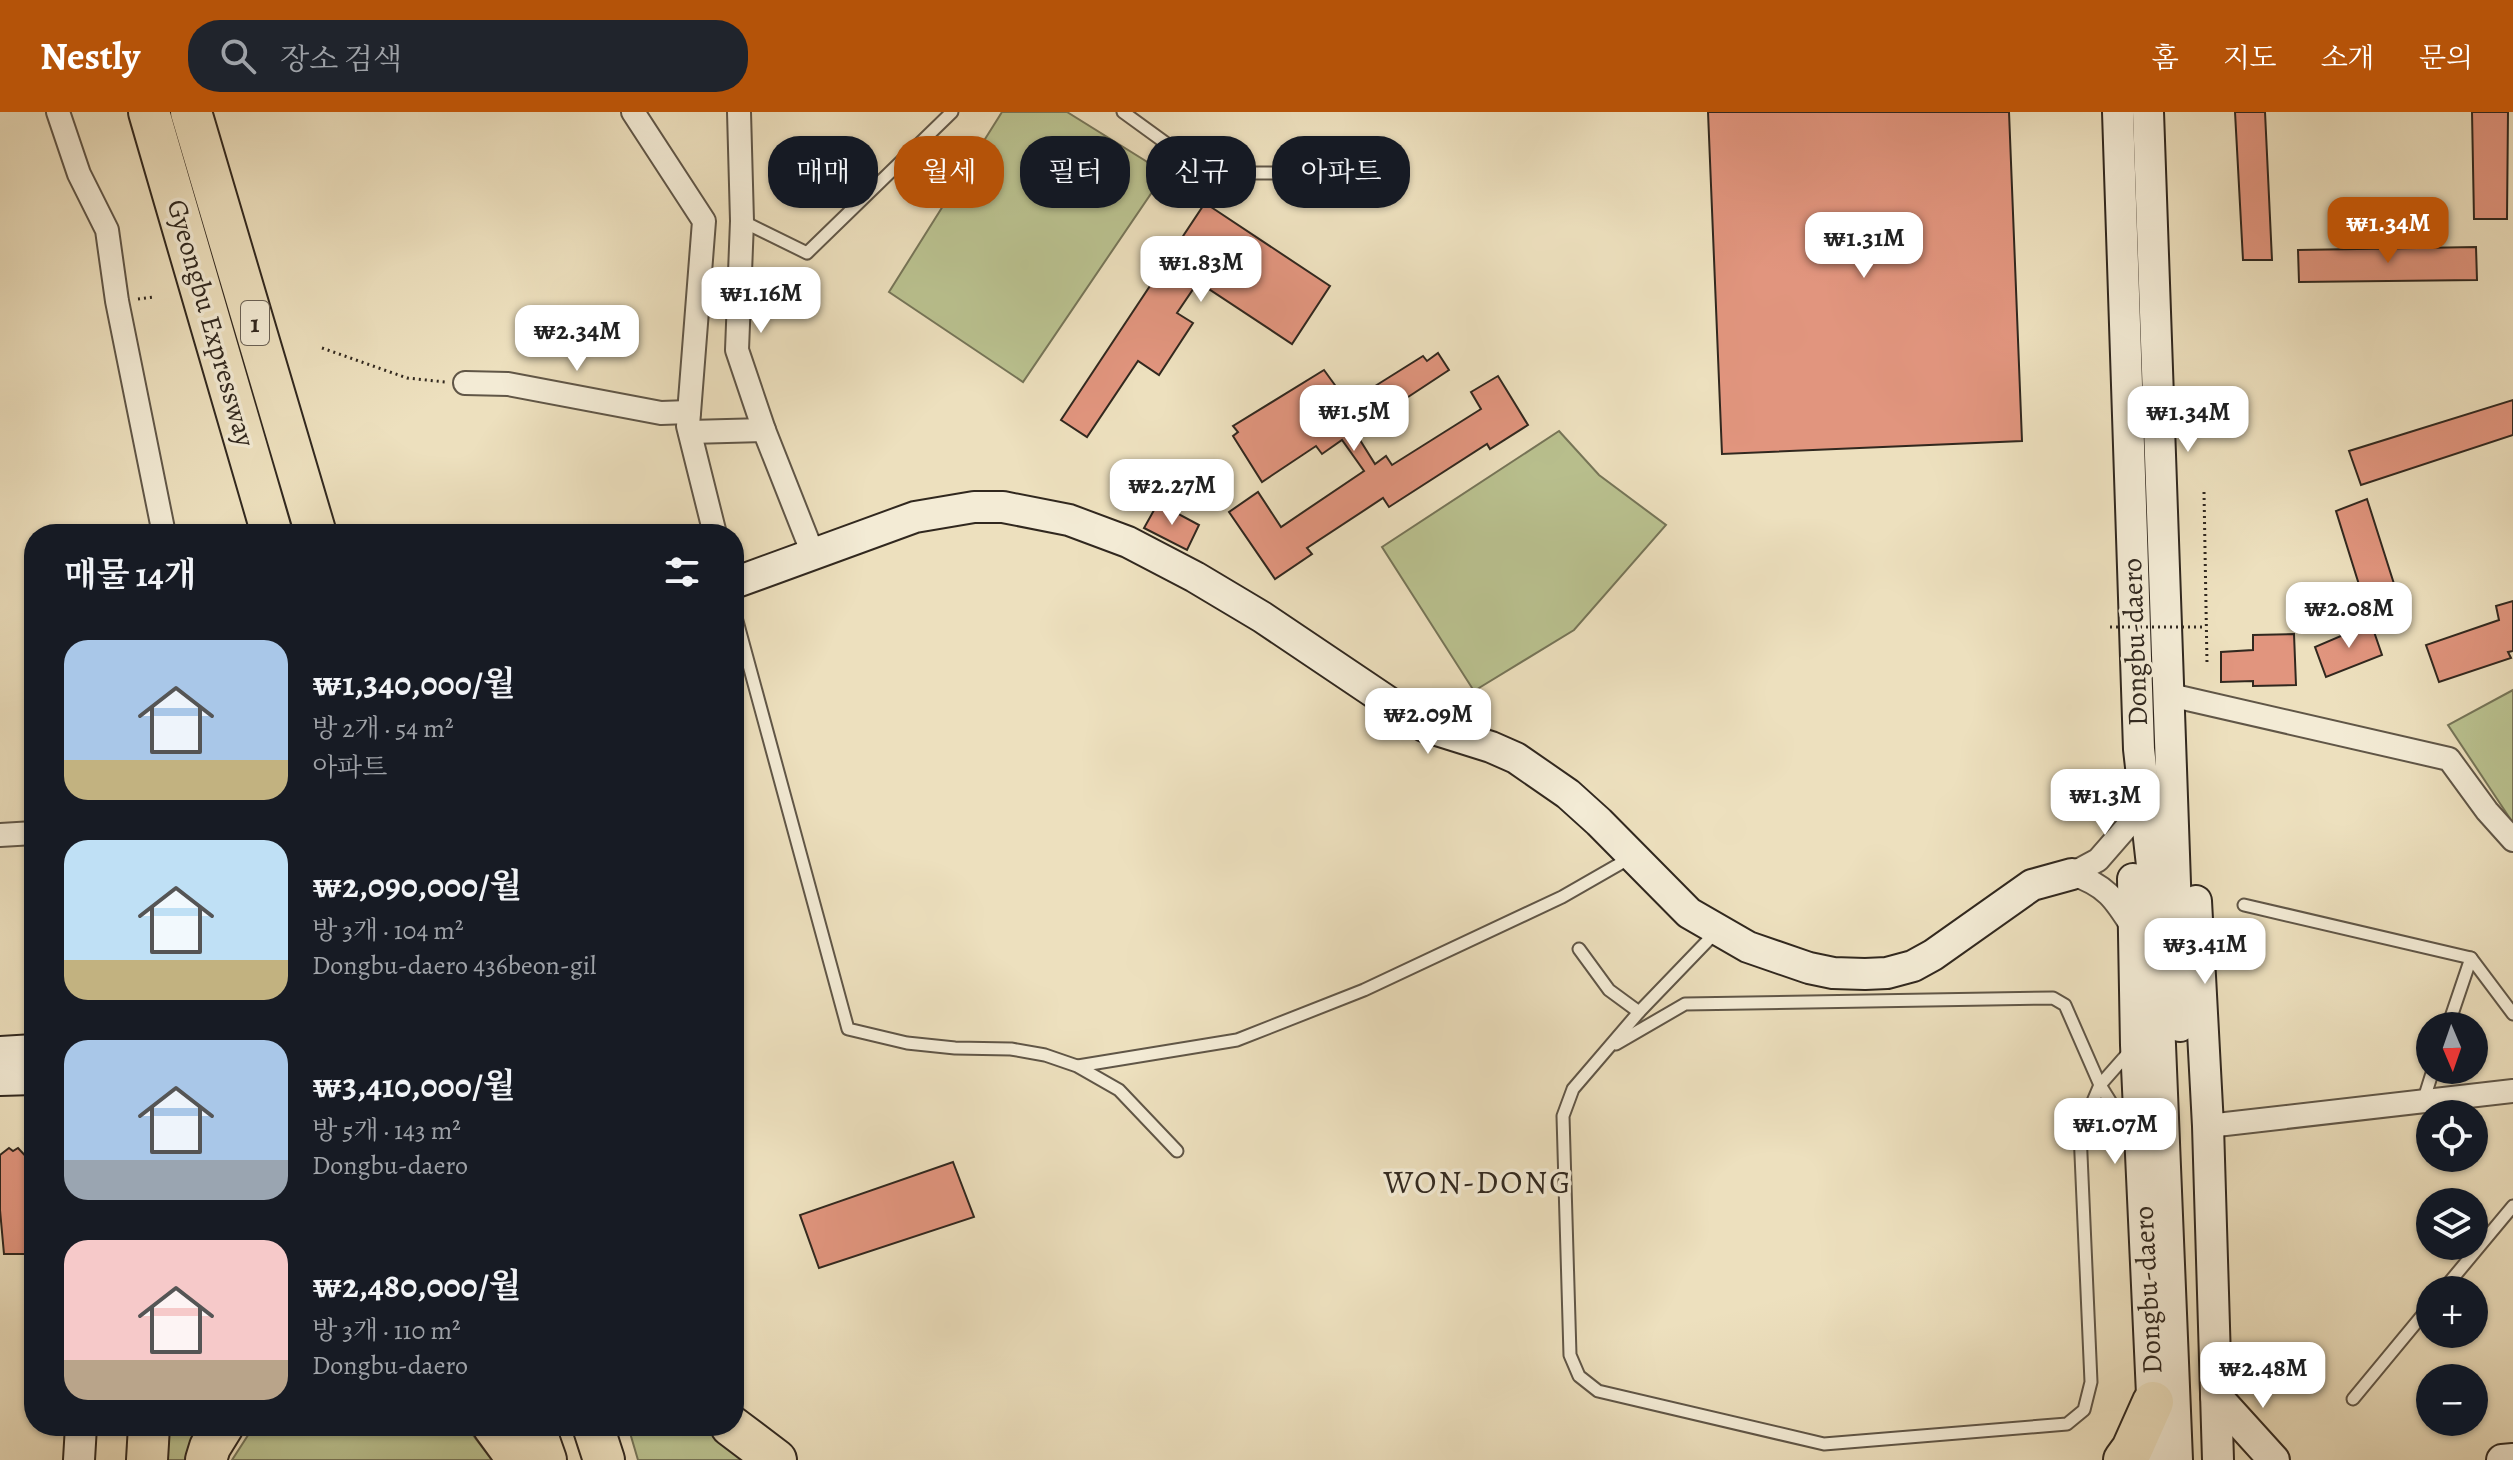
<!DOCTYPE html>
<html lang="ko">
<meta charset="utf-8">
<style>
body{margin:0;font-family:Alegreya,"Noto Serif KR",serif;background:#20242c;color:#f1f3f6;height:100vh;display:flex;flex-direction:column;font-size:30px;white-space:nowrap}
*{box-sizing:border-box;margin:0}
p{font-size:26px;color:#9ea1a6}
.icon{flex:none;width:44px;height:44px;fill:none;stroke:currentColor;stroke-width:2;stroke-linecap:round;stroke-linejoin:round}
.map{position:relative;flex:1;overflow:hidden}
.sheet{position:absolute;left:24px;top:412px;width:720px;height:912px;display:flex;flex-direction:column;background:#171b24;border-radius:32px;box-shadow:0 2px 6px #0004}
.sheet>*{flex:none}
.banner{position:absolute;left:768px;top:24px;width:760px;height:72px;display:flex;gap:16px}
.needle{width:52px;rotate:178deg}
.buttons{position:absolute;left:2416px;top:900px;display:grid;gap:16px}
.buttons a{display:grid;place-items:center;width:72px;height:72px;border-radius:50%;background:#171b24;box-shadow:0 2px 6px #0004;font-size:40px}
.price{position:absolute;translate:-50% -68px;padding:0 18px;border-radius:16px;background:#fff;color:#222;font-size:26px;line-height:52px;filter:drop-shadow(0 2px 4px #0008)}
.price::after{content:'';position:absolute;left:50%;top:48px;width:24px;height:18px;margin-left:-12px;background:inherit;clip-path:polygon(0 0,100% 0,50% 100%)}
.price.on{background:#b45309;color:#fff}
ul{padding:0;list-style:none}
li{display:flex;align-items:center;gap:24px;height:200px;padding:0 40px}
li span{display:grid;place-items:center;flex:none;width:224px;height:160px;border-radius:24px;color:#555}
li>.icon{margin-inline-start:auto}
span .icon{width:96px;height:96px;fill:#fffc;stroke-width:1}
li b{font-size:34px}
h2{display:flex;justify-content:space-between;align-items:center;height:96px;padding:0 40px;font-size:34px}
.tag{padding:0 28px;border-radius:32px;background:#171b24;box-shadow:0 2px 6px #0004;font-size:28px;line-height:72px}
.tag.on{background:#b45309;color:#fff}
header{display:flex;align-items:center;gap:48px;box-sizing:border-box;height:112px;padding:0 40px;background:#b45309;color:#fff}
header strong{font-size:38px}
nav{display:flex;gap:44px;margin-inline-start:auto;font-size:28px}
.search{width:560px;height:72px;background:#20242c;display:flex;align-items:center;gap:20px;box-sizing:border-box;padding:0 28px;border-radius:32px;color:#9ea1a6;font-size:30px}
.map>svg:first-child{display:block}
</style>
<header>
<strong>Nestly</strong>
<div class="search"><svg class="icon" aria-label="search" viewBox="0 0 24 24"><circle cx="10" cy="10" r="6"/><path d="M15 15l6 6"/></svg>장소 검색</div>
<nav><a>홈</a><a>지도</a><a>소개</a><a>문의</a></nav>
</header>
<div class="map">
<svg width="2513" height="1348" viewBox="0 0 2513 1348">
<rect width="100%" height="100%" fill="#ede0be"/>
<filter id="stains"><feTurbulence type="fractalNoise" baseFrequency=".0025" numOctaves="4"/><feColorMatrix values="0 0 0 0 .2 0 0 0 0 .09 0 0 0 0 .02 0 0 0 .5 -.17"/></filter>
<radialGradient id="worn" r=".72"><stop offset=".6" stop-color="#630" stop-opacity="0"/><stop offset="1" stop-color="#630" stop-opacity=".3"/></radialGradient>
<g fill="#bac290" stroke="#767558" stroke-width="2">
<path d="M1002,0H1067L1165,61L1023,270L889,180Z"/>
<path d="M1559,319L1599,363L1666,413L1574,518L1474,579L1382,435Z"/>
<path d="M2513,578V711L2448,613Z"/>
<path d="M164,1314H208L193,1348H159Z"/>
<path d="M254,1314H466L492,1348H232Z"/>
<path d="M628,1314H716L755,1348H638Z"/>
</g>
<g fill="#e1957e" stroke="#31281f" stroke-width="2">
<path d="M1708,0H2009L2022,329L1722,342Z"/>
<path d="M2235,0H2265L2272,148H2243Z"/>
<path d="M2472,0H2508L2507,107H2474Z"/>
<path d="M1205,91L1330,174L1292,232L1198,170L1177,201L1193,211L1159,263L1138,249L1087,325L1061,308Z"/>
<path d="M2476,135L2477,168L2299,170L2298,138Z"/>
<path d="M1438,241L1449,258L1355,320L1375,352L1386,344L1392,353L1481,297L1471,280L1498,264L1528,313L1490,337L1487,332L1389,395L1383,386L1307,436L1312,442L1275,467L1229,400L1258,380L1281,415L1364,359L1342,328L1322,342L1316,334L1262,370L1233,324L1238,320L1233,314L1324,258L1348,291L1423,244L1427,249Z"/>
<path d="M2513,288V323L2361,373L2349,339Z"/>
<path d="M2367,387L2403,500L2371,511L2336,399Z"/>
<path d="M1158,391L1199,413L1187,438L1144,416Z"/>
<path d="M2513,489V539L2508,540L2511,546L2439,570L2426,533L2499,508L2496,494Z"/>
<path d="M2371,511L2382,543L2326,565L2315,535Z"/>
<path d="M2294,522L2296,573L2253,574V569L2221,570V540L2253,538V523Z"/>
<path d="M9,1036L13,1039L18,1036L34,1053V1091L29,1086L31,1142H4L0,1098V1043Z"/>
<path d="M953,1050L974,1105L819,1156L800,1103Z"/>
</g>
<g fill="none" stroke-linecap="round" stroke-linejoin="round">
<defs>
<g id="lane">
<path d="M1123,0L1207,61H1337"/>
<path d="M742,109L807,141L952,0"/>
<path d="M734,498L848,917L907,931L955,936L1011,937L1045,943L1077,954L1119,978L1177,1039"/>
<path d="M2244,793L2471,846L2513,902"/>
<path d="M1717,819L1639,900L1573,977L1563,1004L1570,1243L1579,1264L1598,1279L1824,1332L2067,1312L2084,1298L2091,1270L2080,1020L2100,973L2130,939"/>
<path d="M1579,837L1609,878L1639,900"/>
<path d="M2448,914L2471,846"/>
<path d="M1616,932L1685,892L2053,886L2065,893L2100,973L2133,1026"/>
<path d="M1078,954L1237,928L1364,878L1562,785L1630,746"/>
<path d="M2423,990L2433,958"/>
<path d="M2443,1178L2513,1094"/>
<path d="M2353,1287L2430,1194"/>
</g>
<g id="street">
<path d="M58,0L79,62L107,118L117,189L164,422"/>
<path d="M633,0L704,109L688,314L715,422"/>
<path d="M739,0L742,109L737,238L764,318L813,442"/>
<path d="M465,271L508,272L661,301L689,300"/>
<path d="M690,320L764,318"/>
<path d="M2170,583L2449,647L2487,699L2513,728"/>
<path d="M2132,709L2098,748L2072,762C2106,773 2115,787 2133,816"/>
<path d="M0,723L34,721"/>
<path d="M2208,1014L2513,979"/>
</g>
<g id="secondary">
<path d="M2118,0L2139,637L2153,762L2177,1348"/>
<path d="M2148,0L2180,914"/>
<path d="M734,471L915,405L974,395H1003L1069,408L1128,430L1195,465L1262,505L1424,614L1491,635L1516,646L1568,682L1599,710L1689,801L1748,835L1809,856L1833,861L1865,862L1887,861L1913,854L1933,843L2032,773L2072,762"/>
<path d="M2133,767L2136,933L2155,1348"/>
<path d="M2196,789L2208,1014L2218,1348"/>
<path d="M0,940L34,938"/>
<path d="M0,968L34,967"/>
<path d="M2216,1284L2274,1348"/>
<path d="M79,1348L81,1314"/>
<path d="M2502,1348L2513,1347"/>
</g>
<g id="highway">
<path d="M149,0L272,422"/>
<path d="M191,0L316,422"/>
<path d="M493,1314L518,1348"/>
<path d="M534,1314L546,1348"/>
<path d="M593,1314L604,1348"/>
<path d="M731,1314L776,1348"/>
<path d="M147,1348L149,1314"/>
<path d="M206,1348L210,1335L223,1314"/>
<path d="M2124,1348L2132,1337L2153,1290"/>
</g>
</defs>
<use href="#lane" stroke="#605647" stroke-width="15"/>
<use href="#street" stroke="#605647" stroke-width="26"/>
<use href="#secondary" stroke="#31281f" stroke-width="34"/>
<use href="#highway" stroke="#31281f" stroke-width="44"/>
<g stroke="#31281f" stroke-width="3" stroke-dasharray="2 4" stroke-linecap="butt">
<path d="M138,187L154,185"/>
<path d="M322,236L407,266L445,270"/>
<path d="M2204,380L2207,552"/>
</g>
<use href="#lane" stroke="#f3ebd5" stroke-width="11"/>
<use href="#street" stroke="#f3ebd5" stroke-width="22"/>
<use href="#secondary" stroke="#f3ebd5" stroke-width="30"/>
<use href="#highway" stroke="#ede0be" stroke-width="40"/>
<path stroke="#31281f" stroke-width="3" stroke-dasharray="2 4" stroke-linecap="butt" d="M2110,515H2206"/>
</g>
<g text-anchor="middle" dominant-baseline="central" stroke-width="7" stroke-linejoin="round" paint-order="stroke">
<rect fill="#f3ebd5" stroke="#6b6256" stroke-width="2" x="241" y="189" width="28" height="44" rx="6"/>
<g font-size="26" font-weight="bold" fill="#31281f">
<text x="255" y="211">1</text>
</g>
<g font-size="28" fill="#31281f" stroke="#f3ebd5">
<text transform="translate(211 211) rotate(74)">Gyeongbu Expressway</text>
<text transform="translate(2135 530) rotate(-92)">Dongbu-daero</text>
<text transform="translate(2148 1178) rotate(-93)">Dongbu-daero</text>
</g>
<g font-size="32" letter-spacing="2" fill="#31281f" stroke="#f3ebd5">
<text x="1478" y="1070">WON-DONG</text>
</g>
</g>
<rect width="100%" height="100%" filter="url(#stains)"/>
<rect width="100%" height="100%" fill="url(#worn)"/>
</svg>
<div class="buttons">
<a><svg class="needle" viewBox="-14 -14 28 28"><path d="M0-13l5 13h-10z" fill="#e53935"/><path d="M0 13l5-13h-10z" fill="#9ea1a6"/></svg></a>
<a><svg class="icon" aria-label="locate" viewBox="0 0 24 24"><circle cx="12" cy="12" r="6"/><path d="M12 2v4M12 18v4M2 12h4M18 12h4"/></svg></a>
<a><svg class="icon" aria-label="layers" viewBox="0 0 24 24"><path d="M12 4l9 5-9 5-9-5zM3 14l9 5 9-5"/></svg></a>
<a>+</a>
<a>−</a>
</div>
<b class="price on" style="left:2388px;top:153px">₩1.34M</b>
<b class="price" style="left:1864px;top:168px">₩1.31M</b>
<b class="price" style="left:1201px;top:192px">₩1.83M</b>
<b class="price" style="left:761px;top:223px">₩1.16M</b>
<b class="price" style="left:577px;top:261px">₩2.34M</b>
<b class="price" style="left:1354px;top:341px">₩1.5M</b>
<b class="price" style="left:2188px;top:342px">₩1.34M</b>
<b class="price" style="left:1172px;top:415px">₩2.27M</b>
<b class="price" style="left:2349px;top:538px">₩2.08M</b>
<b class="price" style="left:1428px;top:644px">₩2.09M</b>
<b class="price" style="left:2105px;top:725px">₩1.3M</b>
<b class="price" style="left:2205px;top:874px">₩3.41M</b>
<b class="price" style="left:2115px;top:1054px">₩1.07M</b>
<b class="price" style="left:2263px;top:1298px">₩2.48M</b>
<div class="banner">
<a class="tag">매매</a>
<a class="tag on">월세</a>
<a class="tag">필터</a>
<a class="tag">신규</a>
<a class="tag">아파트</a>
</div>
<section class="sheet">
<h2>매물 14개<svg class="icon" aria-label="filters" viewBox="0 0 24 24"><path d="M4 7h16M4 17h16"/><circle cx="9" cy="7" r="2"/><circle cx="15" cy="17" r="2"/></svg></h2>
<ul>
<li><span style="background:linear-gradient(#a9c7e8 75%,#c2b280 0)"><svg class="icon" aria-label="home" viewBox="0 0 24 24"><path d="M3 11l9-7 9 7M6 9v11h12V9"/></svg></span><div><b>₩1,340,000/월</b><p>방 2개 · 54 m²</p><p>아파트</p></div></li>
<li><span style="background:linear-gradient(#bfe0f5 75%,#c2b280 0)"><svg class="icon" aria-label="home" viewBox="0 0 24 24"><path d="M3 11l9-7 9 7M6 9v11h12V9"/></svg></span><div><b>₩2,090,000/월</b><p>방 3개 · 104 m²</p><p>Dongbu-daero 436beon-gil</p></div></li>
<li><span style="background:linear-gradient(#a9c7e8 75%,#9aa5b1 0)"><svg class="icon" aria-label="home" viewBox="0 0 24 24"><path d="M3 11l9-7 9 7M6 9v11h12V9"/></svg></span><div><b>₩3,410,000/월</b><p>방 5개 · 143 m²</p><p>Dongbu-daero</p></div></li>
<li><span style="background:linear-gradient(#f6c9c9 75%,#b9a48a 0)"><svg class="icon" aria-label="home" viewBox="0 0 24 24"><path d="M3 11l9-7 9 7M6 9v11h12V9"/></svg></span><div><b>₩2,480,000/월</b><p>방 3개 · 110 m²</p><p>Dongbu-daero</p></div></li>
</ul>
</section>
</div>
